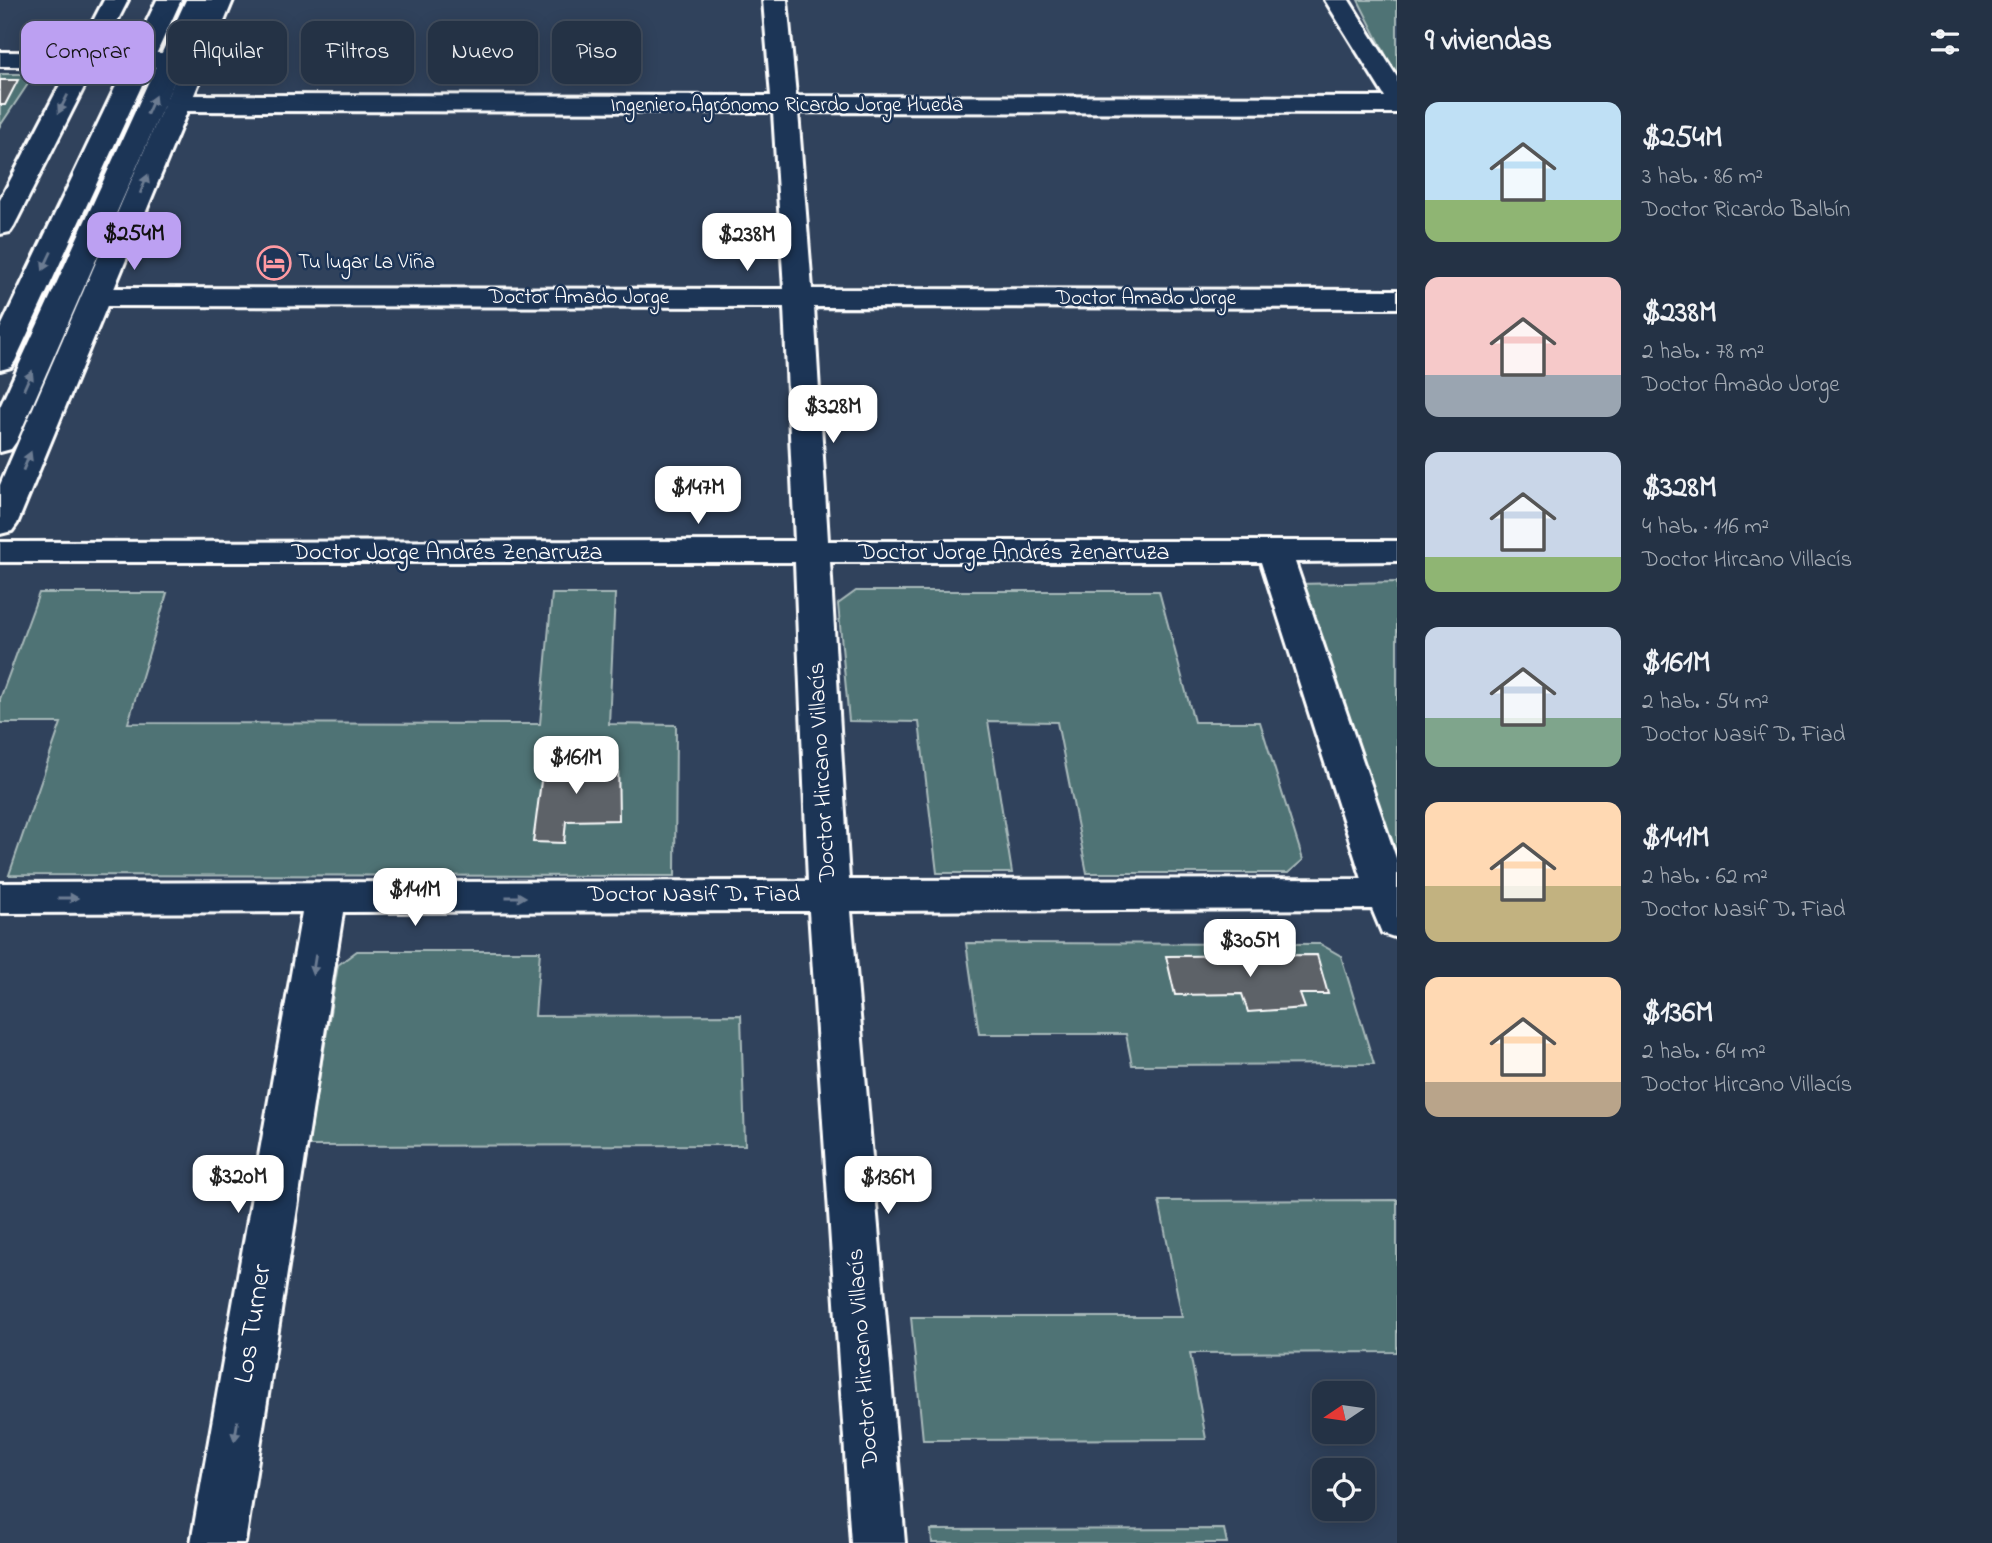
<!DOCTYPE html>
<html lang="es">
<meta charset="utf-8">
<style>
body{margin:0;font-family:"Indie Flower",sans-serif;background:#303e50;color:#f1f3f6;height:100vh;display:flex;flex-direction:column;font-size:26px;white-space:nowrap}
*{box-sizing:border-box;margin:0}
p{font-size:23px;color:#a3aab3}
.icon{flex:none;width:38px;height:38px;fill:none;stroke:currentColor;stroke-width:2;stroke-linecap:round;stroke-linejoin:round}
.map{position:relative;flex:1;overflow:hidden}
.details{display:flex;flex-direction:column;background:#243245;width:595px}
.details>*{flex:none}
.hud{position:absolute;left:21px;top:21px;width:665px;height:63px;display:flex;gap:14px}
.needle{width:46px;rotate:257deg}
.tools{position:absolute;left:1312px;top:1381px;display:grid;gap:14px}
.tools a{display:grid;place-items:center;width:63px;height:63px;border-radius:14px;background:#243245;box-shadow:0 4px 18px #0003,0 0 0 2px #414d5e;font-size:35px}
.price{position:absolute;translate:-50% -60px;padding:0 16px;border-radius:14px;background:#fff;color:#222;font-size:23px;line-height:46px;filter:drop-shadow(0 2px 4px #0008)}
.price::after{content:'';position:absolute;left:50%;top:42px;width:21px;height:16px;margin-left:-10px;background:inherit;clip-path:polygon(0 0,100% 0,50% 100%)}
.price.active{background:#bca0f2;color:#111}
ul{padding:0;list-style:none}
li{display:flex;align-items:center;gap:21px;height:175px;padding:0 28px}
li span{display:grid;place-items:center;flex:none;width:196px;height:140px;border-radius:14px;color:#555}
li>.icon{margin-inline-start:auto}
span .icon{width:84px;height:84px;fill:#fffc;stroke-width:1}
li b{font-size:30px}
h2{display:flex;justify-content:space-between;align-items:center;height:84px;padding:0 28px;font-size:30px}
.pill{padding:0 24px;border-radius:14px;background:#243245;box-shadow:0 4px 18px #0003,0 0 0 2px #414d5e;font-size:24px;line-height:63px}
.pill.active{background:#bca0f2;color:#111}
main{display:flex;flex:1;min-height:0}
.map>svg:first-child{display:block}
</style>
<main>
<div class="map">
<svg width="1397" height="1543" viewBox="0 0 1397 1543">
<rect width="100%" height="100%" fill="#30425c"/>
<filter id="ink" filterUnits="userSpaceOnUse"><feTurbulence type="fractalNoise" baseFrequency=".0143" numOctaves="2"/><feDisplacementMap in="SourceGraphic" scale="14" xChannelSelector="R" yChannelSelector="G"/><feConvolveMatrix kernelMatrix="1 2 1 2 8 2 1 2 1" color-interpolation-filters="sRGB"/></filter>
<g filter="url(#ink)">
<g fill="#507374" stroke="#a8b9ba" stroke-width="2">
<path d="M1358,0H1397V77Z"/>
<path d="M0,74H24L32,78L0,126Z"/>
<path d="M1397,582V877L1296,584Z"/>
<path d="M856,591H1159L1194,722H1260L1303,860L1288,873H1087L1057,722L988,721L1012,873H937L919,722L849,721L838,604Z"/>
<path d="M39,593H167L128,723L540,724L552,594H615L609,724L676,725L675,876L9,875L61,723H0V699Z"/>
<path d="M966,943L1320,944L1341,956L1374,1064L1132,1065L1126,1034H979Z"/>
<path d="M357,951H540L535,1016L741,1015L745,1145L308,1146L338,965Z"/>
<path d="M1397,1200V1352L1190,1353L1206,1439L923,1440L911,1317H1182L1159,1201Z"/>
<path d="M1224,1529L1227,1543H932L931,1530Z"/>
</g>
<g fill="#5d6268" stroke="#fff" stroke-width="2">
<path d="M0,80H18L5,105H0Z"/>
<path d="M618,758L619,820L566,821L564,843L533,842L543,766H554V760Z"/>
<path d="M1317,955L1328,994H1300L1305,1008L1248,1012L1242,994L1175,995L1166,956Z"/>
</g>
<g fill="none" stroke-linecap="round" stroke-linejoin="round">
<defs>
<g id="minor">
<path d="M763,0H787L796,96L1385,97L1325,0H1349L1397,77V113L798,112L812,289L1397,290V308L814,307L828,541H1397V561L1295,562L1397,861V938L1382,933L1372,909L851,911L905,1543H851L809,911L343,912L245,1543H191L302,912L0,913V883L808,881L795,562H0V542L795,541L784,307L97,306L87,303L83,297L87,291L97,288L784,289L773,112L176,111L167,108L163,103L167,98L176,95L771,96ZM830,562H1261L1362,879L849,880Z"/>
<path d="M0,52L171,53L180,55L183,60L180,65L171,67L0,66Z"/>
</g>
<g id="tertiary">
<path d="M104,0H128L14,226L10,232L0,234V200Z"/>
<path d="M209,0H233L17,524L12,531L0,534V485Z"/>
</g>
<g id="secondary">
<path d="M157,0H181L15,361L11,367L0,370V329Z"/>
<path d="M186,0H210L16,442L11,449L0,452V407Z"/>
</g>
</defs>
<use href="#minor" stroke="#fff" stroke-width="6"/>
<use href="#tertiary" stroke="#fff" stroke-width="6"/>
<use href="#secondary" stroke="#fff" stroke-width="6"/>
<use href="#minor" fill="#1d3557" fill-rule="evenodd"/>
<use href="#tertiary" fill="#1d3557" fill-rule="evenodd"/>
<use href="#secondary" fill="#1d3557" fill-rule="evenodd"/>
</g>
<defs><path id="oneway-solid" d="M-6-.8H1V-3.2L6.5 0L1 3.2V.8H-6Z" transform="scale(1.75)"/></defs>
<g fill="#6c7c92">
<use href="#oneway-solid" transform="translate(63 104) rotate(117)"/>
<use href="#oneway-solid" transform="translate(151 105) rotate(-66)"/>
<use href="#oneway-solid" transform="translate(144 184) rotate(-68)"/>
<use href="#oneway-solid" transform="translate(47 261) rotate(115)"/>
<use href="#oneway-solid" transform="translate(28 380) rotate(-66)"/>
<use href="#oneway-solid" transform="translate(27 461) rotate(-67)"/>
<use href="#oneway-solid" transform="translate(516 897)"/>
<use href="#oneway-solid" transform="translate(68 898)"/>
<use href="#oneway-solid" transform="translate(314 965) rotate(99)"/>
<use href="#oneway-solid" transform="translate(236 1431) rotate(99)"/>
</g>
</g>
<defs>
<symbol id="hotel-ring" viewBox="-11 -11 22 22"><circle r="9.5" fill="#1d3557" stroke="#ff9aa2" stroke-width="1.5"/><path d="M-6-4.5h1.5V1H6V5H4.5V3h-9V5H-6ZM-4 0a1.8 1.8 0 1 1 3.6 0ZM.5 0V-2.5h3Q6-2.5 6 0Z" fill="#ff9aa2"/></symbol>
</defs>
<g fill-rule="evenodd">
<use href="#hotel-ring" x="255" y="244" width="38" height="38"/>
</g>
<g text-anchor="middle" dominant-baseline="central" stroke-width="5" stroke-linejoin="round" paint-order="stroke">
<g font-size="21" fill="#fff" stroke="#1d3557">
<text x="787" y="106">Ingeniero Agrónomo Ricardo Jorge Hueda</text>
<text x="579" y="298">Doctor Amado Jorge</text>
<text x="1146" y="299">Doctor Amado Jorge</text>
</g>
<g font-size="21" fill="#fff" stroke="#1d3557" text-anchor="start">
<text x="298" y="263">Tu lugar La Viña</text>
</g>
<g font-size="24" fill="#fff" stroke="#1d3557">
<text x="447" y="553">Doctor Jorge Andrés Zenarruza</text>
<text x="1014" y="553">Doctor Jorge Andrés Zenarruza</text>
<text transform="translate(823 772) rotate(-93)">Doctor Hircano Villacís</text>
<text x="694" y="895">Doctor Nasif D. Fiad</text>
<text transform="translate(864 1358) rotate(-94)">Doctor Hircano Villacís</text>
</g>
<g font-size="28" fill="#fff" stroke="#1d3557">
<text transform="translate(254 1324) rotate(-81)">Los Turner</text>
</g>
</g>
</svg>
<div class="tools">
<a><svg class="needle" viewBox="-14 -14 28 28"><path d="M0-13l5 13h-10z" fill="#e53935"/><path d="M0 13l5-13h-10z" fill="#a3aab3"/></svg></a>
<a><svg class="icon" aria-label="locate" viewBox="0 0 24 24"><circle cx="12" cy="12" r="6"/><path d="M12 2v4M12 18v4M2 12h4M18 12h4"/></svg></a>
</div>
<b class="price active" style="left:134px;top:272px">$254M</b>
<b class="price" style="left:747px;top:273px">$238M</b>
<b class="price" style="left:833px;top:445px">$328M</b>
<b class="price" style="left:698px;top:526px">$147M</b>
<b class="price" style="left:576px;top:796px">$161M</b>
<b class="price" style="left:415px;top:928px">$141M</b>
<b class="price" style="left:1250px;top:979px">$305M</b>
<b class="price" style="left:238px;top:1215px">$320M</b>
<b class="price" style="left:888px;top:1216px">$136M</b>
<div class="hud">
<a class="pill active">Comprar</a>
<a class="pill">Alquilar</a>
<a class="pill">Filtros</a>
<a class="pill">Nuevo</a>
<a class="pill">Piso</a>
</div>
</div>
<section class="details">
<h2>9 viviendas<svg class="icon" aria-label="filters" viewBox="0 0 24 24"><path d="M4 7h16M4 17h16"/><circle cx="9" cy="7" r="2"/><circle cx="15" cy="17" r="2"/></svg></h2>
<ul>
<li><span style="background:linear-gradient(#bfe0f5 70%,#8fb573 0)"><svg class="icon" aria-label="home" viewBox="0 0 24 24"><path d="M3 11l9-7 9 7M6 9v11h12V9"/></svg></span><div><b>$254M</b><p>3 hab. · 86 m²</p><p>Doctor Ricardo Balbín</p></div></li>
<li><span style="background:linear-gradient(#f6c9c9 70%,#9aa5b1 0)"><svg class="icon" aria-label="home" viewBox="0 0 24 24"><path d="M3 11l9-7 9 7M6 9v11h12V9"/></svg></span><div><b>$238M</b><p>2 hab. · 78 m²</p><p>Doctor Amado Jorge</p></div></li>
<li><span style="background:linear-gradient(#c9d6e8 75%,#8fb573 0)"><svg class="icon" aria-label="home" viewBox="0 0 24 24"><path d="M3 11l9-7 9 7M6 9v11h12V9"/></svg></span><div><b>$328M</b><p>4 hab. · 116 m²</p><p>Doctor Hircano Villacís</p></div></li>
<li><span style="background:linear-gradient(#c9d6e8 65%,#7fa58c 0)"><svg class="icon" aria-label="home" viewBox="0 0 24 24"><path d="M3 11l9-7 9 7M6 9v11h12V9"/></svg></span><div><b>$161M</b><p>2 hab. · 54 m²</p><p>Doctor Nasif D. Fiad</p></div></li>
<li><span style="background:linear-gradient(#ffd9b3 60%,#c2b280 0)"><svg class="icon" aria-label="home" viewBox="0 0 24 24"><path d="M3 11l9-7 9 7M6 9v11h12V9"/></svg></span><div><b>$141M</b><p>2 hab. · 62 m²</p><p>Doctor Nasif D. Fiad</p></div></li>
<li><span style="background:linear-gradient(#ffd9b3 75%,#b9a48a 0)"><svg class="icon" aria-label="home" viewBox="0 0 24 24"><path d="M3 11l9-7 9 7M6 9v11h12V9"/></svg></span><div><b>$136M</b><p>2 hab. · 64 m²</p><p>Doctor Hircano Villacís</p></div></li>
</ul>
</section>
</main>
